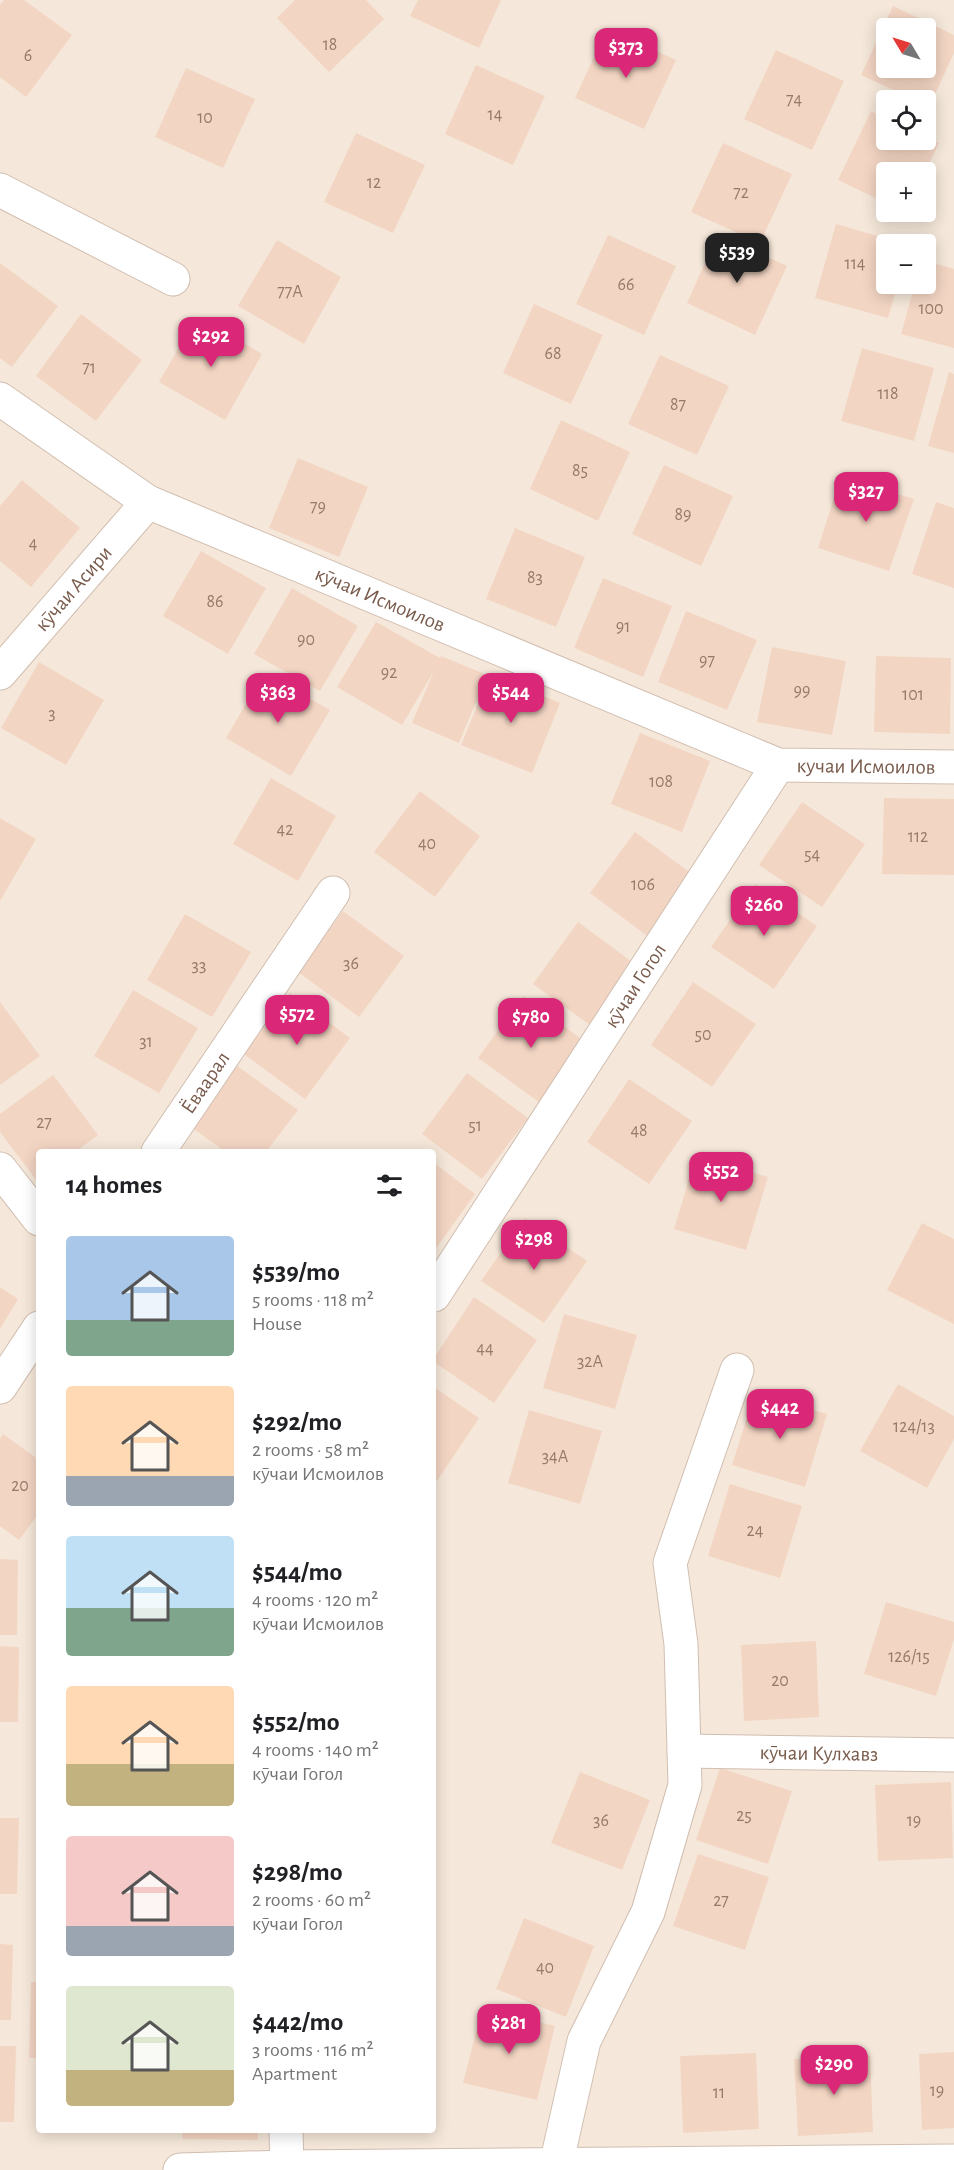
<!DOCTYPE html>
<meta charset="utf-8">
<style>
body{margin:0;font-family:"Alegreya Sans",sans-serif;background:#f2f2f2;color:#202124;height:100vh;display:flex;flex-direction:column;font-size:22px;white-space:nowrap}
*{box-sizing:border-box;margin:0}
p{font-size:20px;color:#757577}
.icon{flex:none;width:33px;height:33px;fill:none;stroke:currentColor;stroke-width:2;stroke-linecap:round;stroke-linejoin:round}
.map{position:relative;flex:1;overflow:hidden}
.drawer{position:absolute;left:36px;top:1149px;width:400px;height:984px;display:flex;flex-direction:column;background:#fff;border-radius:6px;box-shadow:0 3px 15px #0003}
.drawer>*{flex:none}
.needle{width:39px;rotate:308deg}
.fabs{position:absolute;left:876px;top:18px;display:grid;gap:12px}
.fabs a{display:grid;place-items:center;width:60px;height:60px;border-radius:6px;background:#fff;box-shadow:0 3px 15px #0003;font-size:30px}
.price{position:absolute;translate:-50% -51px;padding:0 14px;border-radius:12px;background:#db2777;color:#fff;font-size:20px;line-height:39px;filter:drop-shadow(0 2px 3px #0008)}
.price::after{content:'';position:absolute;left:50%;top:36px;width:18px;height:14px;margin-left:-9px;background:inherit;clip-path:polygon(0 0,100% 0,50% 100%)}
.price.current{background:#222;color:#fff}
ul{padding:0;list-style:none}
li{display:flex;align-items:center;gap:18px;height:150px;padding:0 30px}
li span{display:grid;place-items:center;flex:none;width:168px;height:120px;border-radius:6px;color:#555}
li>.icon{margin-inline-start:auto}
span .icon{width:72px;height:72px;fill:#fffc;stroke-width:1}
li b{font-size:26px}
h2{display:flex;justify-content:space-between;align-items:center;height:72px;padding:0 30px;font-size:26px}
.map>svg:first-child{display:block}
</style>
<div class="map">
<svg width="954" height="2170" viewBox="0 0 954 2170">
<rect width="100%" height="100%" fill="#fdf6ec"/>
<path fill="#f5e8da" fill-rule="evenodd" d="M0,0H954V2170H0ZM886,28H926V68H886ZM886,100H926V140H886ZM886,172H926V212H886ZM886,244H926V284H886ZM39,1152H434V2130H39Z"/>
<g fill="#f3d5c3" fill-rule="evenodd">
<path d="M4,0H24L72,35L26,97L0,77V5Z"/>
<path d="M295,0H366L384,19L329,72L277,18Z"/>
<path d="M418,0H501L479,48L410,16Z"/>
<path d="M893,6L954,35V53L929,107L926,105V100H915L861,75ZM886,28H926V68H886Z"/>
<path d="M607,29L676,60L644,129L575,98Z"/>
<path d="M776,50L844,81L812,150L744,119Z"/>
<path d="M476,65L545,96L513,165L445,134Z"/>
<path d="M186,68L255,99L223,168L155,137Z"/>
<path d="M871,111L886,119V140H926V137L939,143L925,172H886V203L838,180Z"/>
<path d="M356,133L425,165L393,233L324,202Z"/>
<path d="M723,143L792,174L760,243L691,212Z"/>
<path d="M836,224L905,244H886V284H898L888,318L815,298Z"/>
<path d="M718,234L787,266L755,335L687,303Z"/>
<path d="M608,235L676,266L644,335L576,304Z"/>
<path d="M277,240L341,277L304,344L238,306Z"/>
<path d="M926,261L954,269V348L901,334L915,284H926Z"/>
<path d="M0,263L58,306L12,367L0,358Z"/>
<path d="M534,304L603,335L571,404L503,373Z"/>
<path d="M81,314L142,360L96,421L36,376Z"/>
<path d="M197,316L262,354L225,420L159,382Z"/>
<path d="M862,348L934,368L914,441L841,421Z"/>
<path d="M660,355L729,386L697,455L628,424Z"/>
<path d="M949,372L954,374V453L928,446Z"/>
<path d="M561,420L630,452L598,521L530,489Z"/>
<path d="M298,458L368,487L339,557L269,528Z"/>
<path d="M664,465L733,496L701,566L632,534Z"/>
<path d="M841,476L914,499L889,571L818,548Z"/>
<path d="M22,480L80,528L31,587L0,561V506Z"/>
<path d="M936,502L954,508V588L912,574Z"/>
<path d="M515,528L585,557L556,627L486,599Z"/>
<path d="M201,551L266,588L228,654L163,616Z"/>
<path d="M603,578L672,606L643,677L574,648Z"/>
<path d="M292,588L358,626L320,691L254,654Z"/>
<path d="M686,611L757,640L727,710L658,682Z"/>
<path d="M376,622L440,658L441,656L487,675L459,743L412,723L434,671L402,725L337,687Z"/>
<path d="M772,647L846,661L832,735L757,722Z"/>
<path d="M876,656L951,658L950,734L874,732Z"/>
<path d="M39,662L104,700L66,765L1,728Z"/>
<path d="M264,673L330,710L291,776L226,738Z"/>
<path d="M490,674L560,703L532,773L461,745Z"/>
<path d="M640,733L710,761L682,832L611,804Z"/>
<path d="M271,778L336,816L298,881L233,844Z"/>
<path d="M420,791L480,836L435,897L374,852Z"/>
<path d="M884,798L954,799V875L882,874Z"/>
<path d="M802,802L865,844L822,907L759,865Z"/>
<path d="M0,818L36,839L0,901Z"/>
<path d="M635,832L696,877L650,938L590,893Z"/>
<path d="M755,884L817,926L774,989L711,947Z"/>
<path d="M343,911L404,956L359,1017L298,972Z"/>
<path d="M185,914L251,952L212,1017L147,980Z"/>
<path d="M578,922L639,967L594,1028L533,984Z"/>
<path d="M693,982L756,1024L712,1087L651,1045Z"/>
<path d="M133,990L198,1028L159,1093L94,1056Z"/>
<path d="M290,993L350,1038L305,1099L244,1054Z"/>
<path d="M523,996L584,1041L539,1102L478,1058Z"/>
<path d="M0,1002L40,1056L0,1085Z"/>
<path d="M236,1065L298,1110L266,1152H226L191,1127Z"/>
<path d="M467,1073L528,1118L482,1179L422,1134Z"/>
<path d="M53,1075L98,1135L75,1152H39V1179L37,1181L0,1132V1114Z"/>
<path d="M629,1079L692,1121L649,1184L587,1142Z"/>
<path d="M696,1156L768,1177L746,1250L674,1229Z"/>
<path d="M434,1163L475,1194L434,1251Z"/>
<path d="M525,1218L587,1261L544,1323L481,1281Z"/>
<path d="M922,1223L954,1239V1324L887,1290Z"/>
<path d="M0,1287L18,1299L0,1329Z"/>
<path d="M474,1297L537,1340L494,1403L434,1362V1358Z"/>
<path d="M564,1314L637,1335L615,1409L543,1388Z"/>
<path d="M898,1384L954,1416V1439L927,1488L860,1451Z"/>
<path d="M434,1387L479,1418L437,1481L434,1479Z"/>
<path d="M755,1392L827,1414L805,1487L732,1465Z"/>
<path d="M529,1410L602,1431L580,1504L508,1483Z"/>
<path d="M3,1434L39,1460V1513L19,1540L0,1526V1439Z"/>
<path d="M730,1484L802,1506L780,1578L708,1556Z"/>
<path d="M0,1559L18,1560L17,1635H0Z"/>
<path d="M886,1602L954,1622V1639L936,1696L864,1674Z"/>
<path d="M816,1641L819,1717L744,1721L741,1645Z"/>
<path d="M0,1646L19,1647L18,1722H0Z"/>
<path d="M720,1768L792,1791L768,1864L696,1840Z"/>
<path d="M580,1772L650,1800L622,1870L551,1843Z"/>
<path d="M951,1782L953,1858L878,1861L875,1785Z"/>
<path d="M0,1818H19L17,1894H0Z"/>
<path d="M698,1854L769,1877L745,1950L673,1926Z"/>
<path d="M524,1918L594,1946L566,2017L496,1989Z"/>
<path d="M0,1944L13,1945L11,2020H0Z"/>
<path d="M31,1982H39V2058H29Z"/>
<path d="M482,2009L555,2026L537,2100L463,2083Z"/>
<path d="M0,2046H16L14,2122H0Z"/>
<path d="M954,2052V2128L922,2130L919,2054Z"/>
<path d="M756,2053L759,2129L683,2133L680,2056Z"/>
<path d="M870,2056L873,2132L798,2136L794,2059Z"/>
<path d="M182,2130H258V2140L182,2139Z"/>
</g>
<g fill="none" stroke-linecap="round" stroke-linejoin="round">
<defs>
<g id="street">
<path d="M0,190L173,279"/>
<path id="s1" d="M0,399L148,502L778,765L954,767"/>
<path id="s2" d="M0,673L148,502"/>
<path id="s3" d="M158,1152L333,893"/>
<path d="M0,1169L39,1219"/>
<path id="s4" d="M434,1295L778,765"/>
<path d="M0,1387L39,1328"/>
<path id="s5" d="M684,1751L954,1755"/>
<path d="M286,2130L287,2170"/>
<path d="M556,2165L584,2041L648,1912L685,1785L681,1644L670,1563L737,1370"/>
<path d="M180,2170L286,2167L954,2161"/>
</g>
</defs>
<use href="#street" stroke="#d1beb0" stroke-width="35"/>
<use href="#street" stroke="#fff" stroke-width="33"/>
</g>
<g text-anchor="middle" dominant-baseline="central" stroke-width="4.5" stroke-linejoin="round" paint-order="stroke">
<g font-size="18" fill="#987a6a">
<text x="330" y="45">18</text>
<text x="28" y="56">6</text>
<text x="794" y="100">74</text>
<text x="495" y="115">14</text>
<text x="205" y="118">10</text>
<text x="374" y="183">12</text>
<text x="741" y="193">72</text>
<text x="855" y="264">114</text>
<text x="626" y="285">66</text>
<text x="290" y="292">77А</text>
<text x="931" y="309">100</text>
<text x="553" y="354">68</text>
<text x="89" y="368">71</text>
<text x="888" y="394">118</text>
<text x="678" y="405">87</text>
<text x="580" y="471">85</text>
<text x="318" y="507">79</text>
<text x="683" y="515">89</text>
<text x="33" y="544">4</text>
<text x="535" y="578">83</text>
<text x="215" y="602">86</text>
<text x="623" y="627">91</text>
<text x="306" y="640">90</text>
<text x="707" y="661">97</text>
<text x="389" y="673">92</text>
<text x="802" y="691">99</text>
<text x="913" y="695">101</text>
<text x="52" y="714">3</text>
<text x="661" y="782">108</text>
<text x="285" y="830">42</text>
<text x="918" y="837">112</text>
<text x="427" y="844">40</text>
<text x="812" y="855">54</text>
<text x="643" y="885">106</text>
<text x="351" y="964">36</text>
<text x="199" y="966">33</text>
<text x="703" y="1035">50</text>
<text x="146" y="1042">31</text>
<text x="44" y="1123">27</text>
<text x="475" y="1126">51</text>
<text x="639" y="1131">48</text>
<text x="485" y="1349">44</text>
<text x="590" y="1362">32А</text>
<text x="914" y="1427">124/13</text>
<text x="555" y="1457">34А</text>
<text x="20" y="1486">20</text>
<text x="755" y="1531">24</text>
<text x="909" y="1657">126/15</text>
<text x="780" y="1681">20</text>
<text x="744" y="1816">25</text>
<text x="601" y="1821">36</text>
<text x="914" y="1821">19</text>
<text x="721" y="1901">27</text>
<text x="545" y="1968">40</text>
<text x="937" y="2091">19</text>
<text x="719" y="2093">11</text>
</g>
<g font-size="21" fill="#7a5c4d" stroke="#fffaf3">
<text stroke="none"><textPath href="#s2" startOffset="112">кӯчаи Асири</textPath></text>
<text stroke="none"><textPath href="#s1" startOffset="432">кӯчаи Исмоилов</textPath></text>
<text stroke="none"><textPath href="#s1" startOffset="951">кучаи Исмоилов</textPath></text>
<text stroke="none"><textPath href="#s4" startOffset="369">кӯчаи Гогол</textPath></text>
<text stroke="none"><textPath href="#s3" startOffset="84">Ёваарал</textPath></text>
<text stroke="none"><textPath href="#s5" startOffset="135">кӯчаи Кулхавз</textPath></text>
</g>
</g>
</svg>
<div class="fabs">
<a><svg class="needle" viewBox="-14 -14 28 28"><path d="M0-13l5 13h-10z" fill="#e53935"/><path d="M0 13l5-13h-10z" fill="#757577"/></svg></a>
<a><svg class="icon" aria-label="locate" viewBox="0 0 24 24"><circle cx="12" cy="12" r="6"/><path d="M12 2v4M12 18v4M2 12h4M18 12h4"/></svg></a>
<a>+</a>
<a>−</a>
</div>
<b class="price" style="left:626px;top:79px">$373</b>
<b class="price current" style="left:737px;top:284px">$539</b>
<b class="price" style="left:211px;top:368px">$292</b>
<b class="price" style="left:866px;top:523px">$327</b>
<b class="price" style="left:278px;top:724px">$363</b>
<b class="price" style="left:511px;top:724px">$544</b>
<b class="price" style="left:764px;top:937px">$260</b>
<b class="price" style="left:297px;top:1046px">$572</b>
<b class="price" style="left:531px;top:1049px">$780</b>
<b class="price" style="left:721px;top:1203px">$552</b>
<b class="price" style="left:534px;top:1271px">$298</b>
<b class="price" style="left:780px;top:1440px">$442</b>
<b class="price" style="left:509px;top:2055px">$281</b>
<b class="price" style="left:834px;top:2096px">$290</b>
<section class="drawer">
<h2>14 homes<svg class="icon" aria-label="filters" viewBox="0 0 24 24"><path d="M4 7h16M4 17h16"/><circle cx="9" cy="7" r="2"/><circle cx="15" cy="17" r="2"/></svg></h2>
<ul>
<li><span style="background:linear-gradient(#a9c7e8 70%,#7fa58c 0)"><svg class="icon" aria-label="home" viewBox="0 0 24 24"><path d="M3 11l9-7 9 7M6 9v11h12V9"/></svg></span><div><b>$539/mo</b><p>5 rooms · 118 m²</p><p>House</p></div></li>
<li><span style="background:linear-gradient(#ffd9b3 75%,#9aa5b1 0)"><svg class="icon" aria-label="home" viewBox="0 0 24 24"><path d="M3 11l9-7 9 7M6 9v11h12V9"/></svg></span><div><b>$292/mo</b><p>2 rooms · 58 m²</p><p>кӯчаи Исмоилов</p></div></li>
<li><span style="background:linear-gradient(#bfe0f5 60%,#7fa58c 0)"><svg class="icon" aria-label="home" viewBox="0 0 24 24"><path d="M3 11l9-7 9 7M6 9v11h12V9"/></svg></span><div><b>$544/mo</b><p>4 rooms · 120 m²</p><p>кӯчаи Исмоилов</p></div></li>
<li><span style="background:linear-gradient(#ffd9b3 65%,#c2b280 0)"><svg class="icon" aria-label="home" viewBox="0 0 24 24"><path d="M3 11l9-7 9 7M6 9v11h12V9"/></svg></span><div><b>$552/mo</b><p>4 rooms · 140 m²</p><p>кӯчаи Гогол</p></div></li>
<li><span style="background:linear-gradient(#f6c9c9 75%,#9aa5b1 0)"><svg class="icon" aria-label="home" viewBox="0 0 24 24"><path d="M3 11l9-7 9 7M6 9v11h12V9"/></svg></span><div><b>$298/mo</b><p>2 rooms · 60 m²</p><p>кӯчаи Гогол</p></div></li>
<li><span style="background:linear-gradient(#dfe7d0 70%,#c2b280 0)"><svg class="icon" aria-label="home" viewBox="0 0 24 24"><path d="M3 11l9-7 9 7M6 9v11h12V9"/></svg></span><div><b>$442/mo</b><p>3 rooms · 116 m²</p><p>Apartment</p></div></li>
</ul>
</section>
</div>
